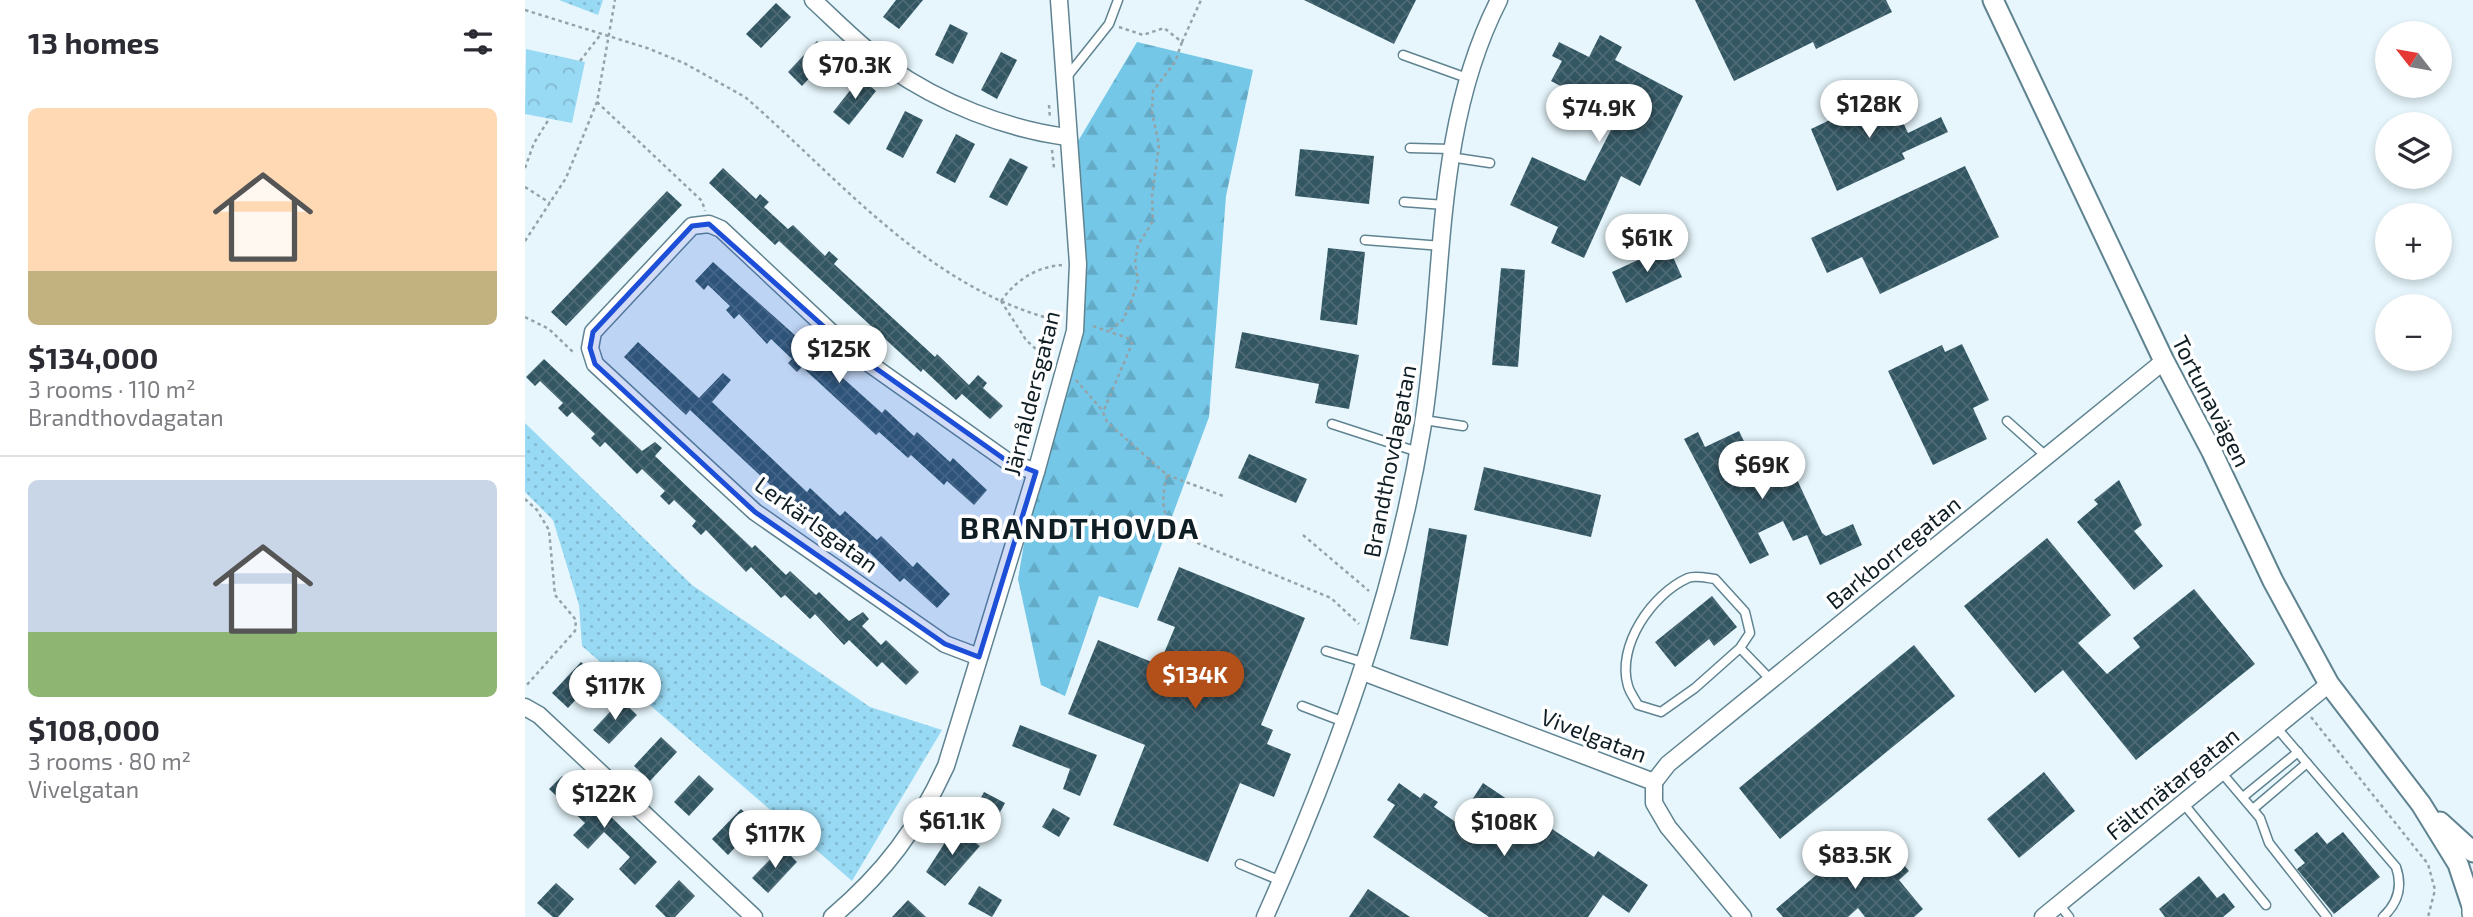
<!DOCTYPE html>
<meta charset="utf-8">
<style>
body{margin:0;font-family:"Exo 2",sans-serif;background:#f2f2f3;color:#2b2b33;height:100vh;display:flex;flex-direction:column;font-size:26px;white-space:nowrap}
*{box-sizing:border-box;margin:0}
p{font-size:23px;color:#7c7c81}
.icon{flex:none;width:38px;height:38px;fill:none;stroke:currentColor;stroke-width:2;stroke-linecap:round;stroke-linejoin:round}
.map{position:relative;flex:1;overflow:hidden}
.side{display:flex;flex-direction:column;background:#fff;width:525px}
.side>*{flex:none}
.needle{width:46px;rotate:301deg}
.buttons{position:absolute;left:1850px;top:21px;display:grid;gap:14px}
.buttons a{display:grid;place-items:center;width:77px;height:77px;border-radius:50%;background:#fff;box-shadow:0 4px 10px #0003;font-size:35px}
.price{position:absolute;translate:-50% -60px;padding:0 16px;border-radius:24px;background:#fff;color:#222;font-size:23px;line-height:46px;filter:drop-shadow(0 2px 4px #0008)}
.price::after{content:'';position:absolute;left:50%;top:42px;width:21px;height:16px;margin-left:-10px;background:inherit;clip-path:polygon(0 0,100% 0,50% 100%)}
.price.selected{background:#b3501a;color:#fff}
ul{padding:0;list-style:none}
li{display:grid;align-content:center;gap:14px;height:371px;padding:0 28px}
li+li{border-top:2px solid #e1e1e2}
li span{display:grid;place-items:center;height:217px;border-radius:10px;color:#555}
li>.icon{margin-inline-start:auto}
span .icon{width:126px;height:126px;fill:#fffc;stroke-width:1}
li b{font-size:30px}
h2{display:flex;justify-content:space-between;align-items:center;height:84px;padding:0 28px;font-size:30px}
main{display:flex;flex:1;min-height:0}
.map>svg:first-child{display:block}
</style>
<main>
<section class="side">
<h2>13 homes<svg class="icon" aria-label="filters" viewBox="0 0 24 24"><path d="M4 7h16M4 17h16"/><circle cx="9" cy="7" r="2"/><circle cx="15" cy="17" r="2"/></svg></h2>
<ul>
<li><span style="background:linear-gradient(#ffd9b3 75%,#c2b280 0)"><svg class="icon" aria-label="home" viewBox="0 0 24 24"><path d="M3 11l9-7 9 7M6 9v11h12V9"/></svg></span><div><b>$134,000</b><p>3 rooms · 110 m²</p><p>Brandthovdagatan</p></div></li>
<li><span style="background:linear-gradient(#c9d6e8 70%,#8fb573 0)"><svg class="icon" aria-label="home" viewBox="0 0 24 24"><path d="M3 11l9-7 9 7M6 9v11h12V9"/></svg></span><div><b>$108,000</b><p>3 rooms · 80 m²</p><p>Vivelgatan</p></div></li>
</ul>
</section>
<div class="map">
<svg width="1948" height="917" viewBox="0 0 1948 917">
<defs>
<pattern id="grass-dots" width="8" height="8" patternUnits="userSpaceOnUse" patternTransform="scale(1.75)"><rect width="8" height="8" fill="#98d9f3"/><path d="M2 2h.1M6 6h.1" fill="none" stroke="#82bad0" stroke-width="1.8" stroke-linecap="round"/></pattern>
<pattern id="forest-firs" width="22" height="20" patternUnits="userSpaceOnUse" patternTransform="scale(1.75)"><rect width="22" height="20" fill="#74c7e7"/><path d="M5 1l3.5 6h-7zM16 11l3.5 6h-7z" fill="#63aac6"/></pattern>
<pattern id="park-crowns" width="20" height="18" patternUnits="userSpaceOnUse" patternTransform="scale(1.75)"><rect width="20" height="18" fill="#98d9f3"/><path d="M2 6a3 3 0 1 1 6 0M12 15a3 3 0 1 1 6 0" fill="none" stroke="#82bad0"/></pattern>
<pattern id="building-cross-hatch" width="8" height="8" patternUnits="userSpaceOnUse" patternTransform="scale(1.75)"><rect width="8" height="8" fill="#335663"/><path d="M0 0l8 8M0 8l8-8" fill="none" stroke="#4d6a75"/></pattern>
</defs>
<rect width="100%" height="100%" fill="#e6f6fc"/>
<g fill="url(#grass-dots)">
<path d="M34,0H78L73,15Z"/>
<path d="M0,423L167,585L345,707L417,730L327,881L57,646L54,605L28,520L0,492Z"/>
</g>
<path fill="url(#forest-firs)" d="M612,42L728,70L701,196L684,417L613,608L574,596L540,696L516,685L493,579L510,479L551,321L546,153Z"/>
<path fill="url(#park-crowns)" d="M1,49L60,62L47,123L0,114Z"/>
<g fill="url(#building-cross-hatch)">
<path d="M371,0H398L374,29L358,17Z"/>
<path d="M779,0H891L869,44Z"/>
<path d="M1170,0H1361L1367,12L1291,49L1288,42L1209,81Z"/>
<path d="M251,3L266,17L236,48L221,34Z"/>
<path d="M425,24L443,33L428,64L410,55Z"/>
<path d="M1075,35L1097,47L1090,60L1158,96L1115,186L1096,176L1059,258L1026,243L1033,227L985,205L1007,157L1060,181L1093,116L1026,81L1037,61L1027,56L1034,42L1064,57Z"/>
<path d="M292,41L307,54L277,86L263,72Z"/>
<path d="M476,52L492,60L472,99L456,90Z"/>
<path d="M335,78L351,91L324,125L308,112Z"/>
<path d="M1364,92L1383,133L1416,117L1423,132L1377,153L1380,159L1312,191L1286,129Z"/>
<path d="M380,111L398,120L378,158L361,149Z"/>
<path d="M431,134L450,144L430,183L411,173Z"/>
<path d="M775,149L849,156L844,204L770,196Z"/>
<path d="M485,158L503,167L482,206L464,197Z"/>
<path d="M1440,166L1474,237L1355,294L1337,257L1302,273L1286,238Z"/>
<path d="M198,168L231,199L235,194L244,202L239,207L263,229L268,225L300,256L304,251L313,259L309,264L410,357L412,354L444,385L453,375L462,383L458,388L478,406L465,419L437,394L431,400L398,369L396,372L254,241L250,245L184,183Z"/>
<path d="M142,191L157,205L41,326L26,312Z"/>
<path d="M1143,246L1157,277L1101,303L1087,272Z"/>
<path d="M803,248L840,252L832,325L795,320Z"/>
<path d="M188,262L357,413L360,409L389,436L392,432L425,462L428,458L462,490L449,505L422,481L419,485L386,455L383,458L354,432L351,435L277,367L272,372L263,363L267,359L246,339L242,344L214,314L209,319L201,310L205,306L183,285L179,290L170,281Z"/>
<path d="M976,268L1000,270L993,367L967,365Z"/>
<path d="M717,332L834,355L824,409L790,403L794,384L710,368Z"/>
<path d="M113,342L174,398L198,373L206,380L187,402L282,492L285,488L315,516L320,511L352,540L356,536L388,567L392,562L425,594L412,608L379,578L375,582L344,552L340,557L310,528L305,534L273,504L270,508L165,410L161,415L99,357Z"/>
<path d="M1437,344L1464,400L1448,408L1462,439L1408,465L1363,371L1417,345L1420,352Z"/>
<path d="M19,359L117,451L130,442L137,448L130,456L227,548L230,545L261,575L265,571L291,595L294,592L324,621L338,612L344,619L337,626L356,645L361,640L394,672L381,685L357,662L352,667L324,640L319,645L290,614L285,619L260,595L256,598L226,567L221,572L181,530L176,535L167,526L171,521L149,500L144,505L135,496L140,491L117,469L112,474L80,442L75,447L66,438L70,434L47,412L42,417L33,408L38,403L15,381L10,386L1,377Z"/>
<path d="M1214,431L1239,483L1267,469L1297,533L1301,536L1328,524L1337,545L1295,565L1282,535L1268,541L1258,521L1233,533L1244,555L1225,564L1159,439L1173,432L1180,447Z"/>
<path d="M724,454L782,479L771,503L713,478Z"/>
<path d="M959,467L1076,495L1066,537L949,510Z"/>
<path d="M1594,480L1617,525L1609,531L1638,566L1609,590L1552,522L1573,504L1569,500Z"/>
<path d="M904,528L942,535L923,646L885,639Z"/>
<path d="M1522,538L1586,615L1553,643L1582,674L1615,647L1608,638L1669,589L1730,664L1611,760L1538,670L1510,693L1439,606Z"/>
<path d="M654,567L780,618L736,725L748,730L742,744L766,754L749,797L715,783L683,862L588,825L620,745L543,714L573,640L634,665L650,627L632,620Z"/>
<path d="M1187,596L1212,627L1189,646L1184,639L1150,667L1130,642Z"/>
<path d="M1389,645L1430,696L1255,839L1214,788Z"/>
<path d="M56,662L72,677L43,708L27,693Z"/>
<path d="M96,700L112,715L84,744L68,730Z"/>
<path d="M495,725L572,755L555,796L538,789L545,769L487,746Z"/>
<path d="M136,737L152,752L125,781L109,766Z"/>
<path d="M1519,772L1550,811L1494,858L1462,819Z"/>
<path d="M174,775L189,789L164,816L149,802Z"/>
<path d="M37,776L72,809L75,806L132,862L110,885L94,869L105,857L79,832L63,849L48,835L60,823L24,789Z"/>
<path d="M874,783L895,798L899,793L913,802L909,807L932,823L958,783L1069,857L1073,851L1123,885L1104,913L1078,895L1063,917H964L848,837L870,805L862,800Z"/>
<path d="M459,792L480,803L467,827L446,816Z"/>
<path d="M528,808L545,818L534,837L517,827Z"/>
<path d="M216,809L232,824L203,855L187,839Z"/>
<path d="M430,827L455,846L420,886L401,872Z"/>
<path d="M1792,832L1802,844L1818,832L1855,877L1809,914L1772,869L1780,863L1769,850Z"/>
<path d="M257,847L272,862L243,893L227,878Z"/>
<path d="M1365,849L1384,871L1374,880L1398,909L1389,917H1340L1333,908L1323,917H1258L1251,909L1320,851L1338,872Z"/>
<path d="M1674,876L1692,898L1699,893L1710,907L1698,917H1640L1634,909Z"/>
<path d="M154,880L170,896L150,917H141L130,906Z"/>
<path d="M31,883L49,899L33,917H28L12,903Z"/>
<path d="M454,886L477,900L467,917L443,904Z"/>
<path d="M843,889L885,917H824Z"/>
<path d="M383,900L401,917H367Z"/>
</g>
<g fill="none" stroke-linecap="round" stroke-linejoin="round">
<defs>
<g id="service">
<path d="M878,55L942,78"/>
<path d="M541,78L584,24L593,0"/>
<path d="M885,148L926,149"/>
<path d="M925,157L965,163"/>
<path d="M879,202L920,205"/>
<path d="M840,240L917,246"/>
<path d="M899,420L938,426"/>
<path d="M1482,421L1521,456"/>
<path d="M807,424L893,452"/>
<path d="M1215,648L1225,633L1220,612L1190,579C1182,578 1170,575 1163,578C1127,594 1091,646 1103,686C1105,693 1110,699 1113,705L1136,712L1170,688L1215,648L1247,681"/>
<path d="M801,651L841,663"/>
<path d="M777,706L819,722"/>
<path d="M1751,727L1871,867C1878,887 1873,903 1858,917"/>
<path d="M1696,772L1735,818L1744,843L1802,917"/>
<path d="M1718,797L1773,752"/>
<path d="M1658,803L1741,905"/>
<path d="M1728,809L1782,763"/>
<path d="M715,864L756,881"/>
<path d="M1534,904L1544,917"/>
</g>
<g id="minor">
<path d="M288,0C313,23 337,48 364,67C415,103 481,129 542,137"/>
<path d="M454,657L420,644L230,512L70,364L65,348L68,332L167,226L184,224L196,229L325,350L482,461L511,472"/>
<path d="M838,672L1129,782V803L1143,827L1218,917"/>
<path d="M0,707L14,715L229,917"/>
<path d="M1129,782L1143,764L1639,361"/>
<path d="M307,917C360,872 392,829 421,766L511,472L550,331L553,264L534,0"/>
<path d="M740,917C810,760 869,599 897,430C921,286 906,133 974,0"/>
<path d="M1518,917L1804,684"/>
</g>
<g id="tertiary">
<path d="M1468,0L1639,361L1687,452L1748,581L1804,684L1896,804L1933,864L1947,906"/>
<path d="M1915,822L1948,852"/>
</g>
<path id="secondary" d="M1948,899V913"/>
</defs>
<use href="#service" stroke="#5f8391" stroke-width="11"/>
<use href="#minor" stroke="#5f8391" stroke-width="19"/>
<use href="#tertiary" stroke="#5f8391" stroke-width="23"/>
<use href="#secondary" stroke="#5f8391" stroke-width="24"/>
<g stroke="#93a3a9" stroke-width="2.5" stroke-dasharray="3.5 3.5" stroke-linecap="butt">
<path d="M0,10L122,48L159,63L220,97C317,181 403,289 534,321"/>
<path d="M594,27L618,35L639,28L657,42L676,0"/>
<path d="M55,61L76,34"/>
<path d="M72,102L177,201L180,211"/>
<path d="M524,105L525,119"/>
<path d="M527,150L529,168"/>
<path d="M0,168L9,143L24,119"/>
<path d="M0,187L25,203"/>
<path d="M0,241L41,178L72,102L90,0"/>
<path d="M476,301L501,340L526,363"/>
<path d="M476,301C491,280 511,267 537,265"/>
<path d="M0,317L24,329L50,354"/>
<path d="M568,326L605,339L607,344L578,412L582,422L642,475C636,501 636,514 653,535L806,598L834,624"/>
<path d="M585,330L598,320L607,300L613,280L610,263L613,245L628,221L627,196L634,145L627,112L628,91L650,62L657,42"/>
<path d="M551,380L577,410"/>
<path d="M642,475L701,497"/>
<path d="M0,499L12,510L24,530L30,595L51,620L50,631L0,687"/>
<path d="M778,535L844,591"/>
<path d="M1786,717L1903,864L1910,890L1903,917"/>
</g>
<use href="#service" stroke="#fff" stroke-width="8"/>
<use href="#minor" stroke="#fff" stroke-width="16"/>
<use href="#tertiary" stroke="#fff" stroke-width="19"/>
<use href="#secondary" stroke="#fff" stroke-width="21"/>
</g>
<path fill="#1d4ed8" fill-opacity="0.2" stroke="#1d4ed8" stroke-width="5" stroke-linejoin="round" d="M184,224L325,350L482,461L511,472L454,657L420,644L230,512L70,364L65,348L68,332L167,226Z"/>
<g text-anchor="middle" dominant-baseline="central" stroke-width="7" stroke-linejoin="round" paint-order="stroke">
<g font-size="23" fill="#0f1e24" stroke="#fff">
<text transform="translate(506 393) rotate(-76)">Järnåldersgatan</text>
<text transform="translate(1687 401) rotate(63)">Tortunavägen</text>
<text transform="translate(864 461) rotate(-79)">Brandthovdagatan</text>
<text transform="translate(292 524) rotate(36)">Lerkärlsgatan</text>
<text transform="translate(1368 552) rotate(-39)">Barkborregatan</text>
<text transform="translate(1069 735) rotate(21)">Vivelgatan</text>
<text transform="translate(1647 783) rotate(-39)">Fältmätargatan</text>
</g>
<g font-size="30" font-weight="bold" letter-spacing="2" fill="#0f1e24" stroke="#fff">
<text x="555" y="527">BRANDTHOVDA</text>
</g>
</g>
</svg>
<div class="buttons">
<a><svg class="needle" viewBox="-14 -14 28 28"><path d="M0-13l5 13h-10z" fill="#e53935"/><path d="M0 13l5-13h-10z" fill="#7c7c81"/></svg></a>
<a><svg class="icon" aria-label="layers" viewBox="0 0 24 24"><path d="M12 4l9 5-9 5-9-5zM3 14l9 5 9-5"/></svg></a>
<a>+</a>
<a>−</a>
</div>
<b class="price" style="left:330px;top:101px">$70.3K</b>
<b class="price" style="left:1344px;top:140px">$128K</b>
<b class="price" style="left:1074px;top:144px">$74.9K</b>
<b class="price" style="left:1122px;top:274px">$61K</b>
<b class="price" style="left:314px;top:385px">$125K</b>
<b class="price" style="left:1237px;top:501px">$69K</b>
<b class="price selected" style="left:670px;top:711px">$134K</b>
<b class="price" style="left:90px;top:722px">$117K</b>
<b class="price" style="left:79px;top:830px">$122K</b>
<b class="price" style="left:427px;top:857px">$61.1K</b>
<b class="price" style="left:979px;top:858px">$108K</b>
<b class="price" style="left:250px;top:870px">$117K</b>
<b class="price" style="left:1330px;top:891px">$83.5K</b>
</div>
</main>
